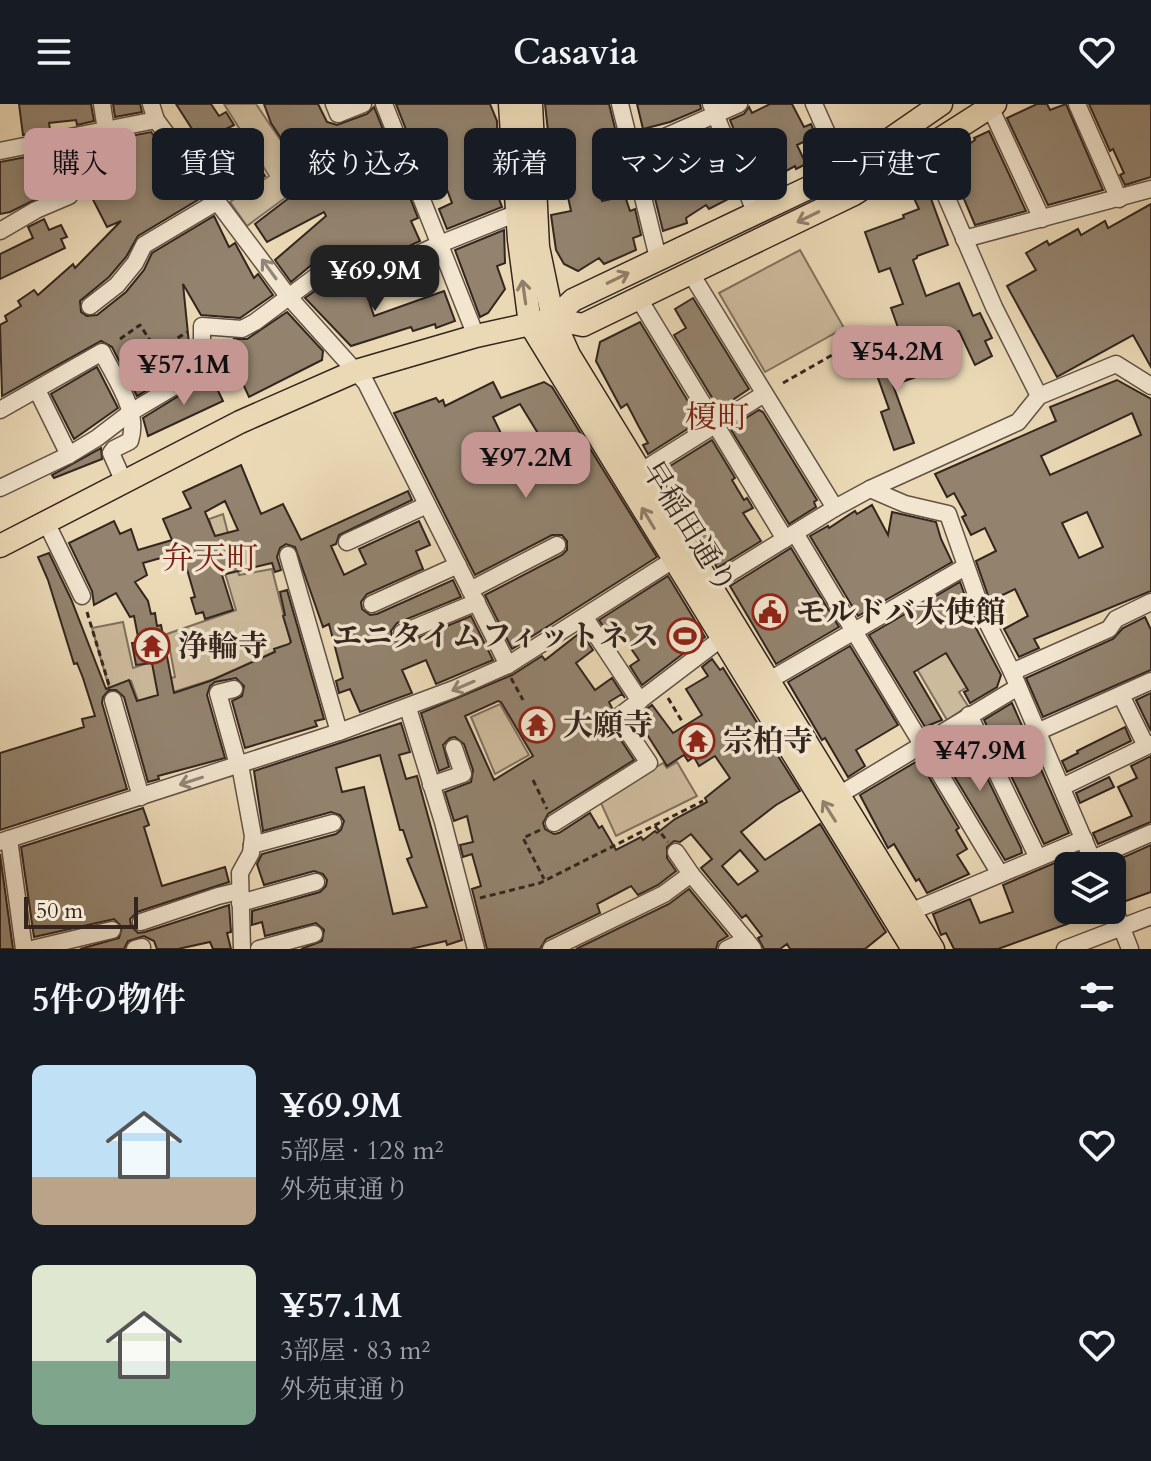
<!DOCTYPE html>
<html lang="ja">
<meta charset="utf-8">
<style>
body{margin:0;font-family:Cardo,"Noto Serif JP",serif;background:#20242c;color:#f1f3f6;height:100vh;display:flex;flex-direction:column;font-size:30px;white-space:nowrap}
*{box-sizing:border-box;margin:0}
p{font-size:26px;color:#9ea1a6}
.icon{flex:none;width:44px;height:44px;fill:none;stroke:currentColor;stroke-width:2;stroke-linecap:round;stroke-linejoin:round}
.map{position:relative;height:845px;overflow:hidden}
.side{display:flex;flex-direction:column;background:#171b24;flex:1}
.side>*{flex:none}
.hud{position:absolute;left:24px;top:24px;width:1104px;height:72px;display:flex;gap:16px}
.buttons{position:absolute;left:1054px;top:748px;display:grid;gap:16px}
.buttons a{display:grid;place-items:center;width:72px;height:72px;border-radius:12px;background:#171b24;box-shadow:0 4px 12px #0003;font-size:40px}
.scale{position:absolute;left:24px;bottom:20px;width:114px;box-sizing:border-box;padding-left:8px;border:4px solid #34251f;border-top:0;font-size:22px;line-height:28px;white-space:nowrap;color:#34251f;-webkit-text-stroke:6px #f2e6d0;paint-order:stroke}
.price{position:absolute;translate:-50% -68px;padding:0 18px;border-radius:16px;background:#c59692;color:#111;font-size:26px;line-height:52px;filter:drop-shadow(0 2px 4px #0008)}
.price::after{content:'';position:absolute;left:50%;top:48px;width:24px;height:18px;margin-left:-12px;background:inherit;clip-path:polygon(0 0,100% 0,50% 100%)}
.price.current{background:#222;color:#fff}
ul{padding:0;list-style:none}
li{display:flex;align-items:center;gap:24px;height:200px;padding:0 32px}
li span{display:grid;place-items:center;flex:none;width:224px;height:160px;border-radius:12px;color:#555}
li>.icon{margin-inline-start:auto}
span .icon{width:96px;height:96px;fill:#fffc;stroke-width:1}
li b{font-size:34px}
h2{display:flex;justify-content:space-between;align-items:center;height:96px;padding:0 32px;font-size:34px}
.tag{padding:0 28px;border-radius:12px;background:#171b24;box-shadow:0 4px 12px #0003;font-size:28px;line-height:72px}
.tag.current{background:#c59692;color:#111}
header{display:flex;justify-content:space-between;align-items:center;height:104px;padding:0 32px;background:#171b24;font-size:36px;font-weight:700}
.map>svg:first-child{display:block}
</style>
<header><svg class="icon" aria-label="menu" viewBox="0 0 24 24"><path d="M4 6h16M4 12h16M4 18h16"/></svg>Casavia<svg class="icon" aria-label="heart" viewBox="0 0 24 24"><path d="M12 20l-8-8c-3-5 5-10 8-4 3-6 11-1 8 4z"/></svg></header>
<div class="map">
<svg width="1151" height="845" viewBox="0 0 1151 845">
<rect width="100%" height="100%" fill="#ebd9b6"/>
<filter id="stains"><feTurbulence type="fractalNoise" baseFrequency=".0025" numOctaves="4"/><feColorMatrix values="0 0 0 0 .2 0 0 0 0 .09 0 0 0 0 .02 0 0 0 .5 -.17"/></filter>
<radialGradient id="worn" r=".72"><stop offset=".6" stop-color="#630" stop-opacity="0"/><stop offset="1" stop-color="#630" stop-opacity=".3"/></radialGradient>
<g fill="#ccba9c" stroke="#80705e" stroke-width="2">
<path d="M224,0H256L308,77L247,122L230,98L269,72Z"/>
<path d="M800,146L844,224L765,268L719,189Z"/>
<path d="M223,410L239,471L272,465L291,540L214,575L139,599L131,577L110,587L92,524L123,518L133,564L151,558L160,577L175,573L167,530L236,506L209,415Z"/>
<path d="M947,524L976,578L959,588L968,602L947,616L907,548Z"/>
<path d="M500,600L529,651L495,670L471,613Z"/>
<path d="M677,658L697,692L616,732L600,697L663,659L667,664Z"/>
</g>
<g fill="#93836e" stroke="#34251f" stroke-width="2" fill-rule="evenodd">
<path d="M19,0H91L94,17L77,21L76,16L49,19L50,26L23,31Z"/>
<path d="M113,0H140L142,8L115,13Z"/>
<path d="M176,0H211L219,12L226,8L234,21L226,25L242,50L249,46L265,72L238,89L223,64L219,67Z"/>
<path d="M264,0H318L327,18L337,21L367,10L374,3L418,114L411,117L420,137L375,158L354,157L344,147L341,150L333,143L291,178L275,156L326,112L324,108L267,138L255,120L311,77L291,43L288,45L271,19Z"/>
<path d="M396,0H490L497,17L498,52L491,55L498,66V84L502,94L499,95L502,103L447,125L439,105L452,99L443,75L446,74L429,31L411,38Z"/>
<path d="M545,0H609L626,69L595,72L602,97L625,92L630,107L635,105L641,131L633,134L636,146L604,160L599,154L578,167L564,160L556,146L551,111L571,107L562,65L556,67L549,36Z"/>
<path d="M637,0H700L701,5L670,18L643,25Z"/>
<path d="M770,0H792L804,23L811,20L816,32L797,41L806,60L796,65L795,62L757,83L730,16L744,10L749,3L752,9Z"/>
<path d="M1037,0H1047L1050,6L1066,0L1103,86L1048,101L1007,14Z"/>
<path d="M1089,0H1151V73L1125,81L1120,71L1124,69L1113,45L1110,47Z"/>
<path d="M709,25L736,91L709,105L706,101L686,114L687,119L663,127L653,86L709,73L707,59L648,66L645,54Z"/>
<path d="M989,27L1026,107L975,121L959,83L955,85L954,82L943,58L975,36L974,34Z"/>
<path d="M151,28L201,94L138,132L126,153L109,173L80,197L81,208L87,212L97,211L126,188L144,166L152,149L214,112L229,143L235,139L254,174L258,170L273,191L240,214L201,211L183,180L191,260L137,292L112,243L101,237L2,292L0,221L7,217L5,212L21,202L18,197L34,186L38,191L73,160L75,164L121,117L107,123L86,82L79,84L74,43Z"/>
<path d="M52,48L57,85L10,108L0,110V58Z"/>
<path d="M924,70L933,91L930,92L948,141L917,152V154L913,156L926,192L959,179L973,212L980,209L992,234L985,237L992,252L975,261L959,227L906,246L891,204L903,200L890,164L879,168L865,128L904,114L903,111L919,105L908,81L922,75L920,72Z"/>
<path d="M1151,100V263L1133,231L1057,273L1007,182L1036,166L1026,149L1047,137L1049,141L1078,125L1081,131L1105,117L1108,124Z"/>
<path d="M44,115L49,126L61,121L67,133L61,135L65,144L0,175V150L33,134L28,123Z"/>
<path d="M504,126L505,159L497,162L505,185L488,209L480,213L455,146Z"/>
<path d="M434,155L438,165L401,182L397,172Z"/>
<path d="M340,178L363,179L374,212L444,187L455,217L436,224L435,220L413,227L411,223L351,242L305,194L322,182Z"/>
<path d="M693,194L749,285L719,305L674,231L686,224L675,205Z"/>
<path d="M287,208L323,247L322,256L249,293L234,260L224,265L213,247L234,235H247Z"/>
<path d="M640,218L700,317L648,350L643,341L648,339L639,323L627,300L621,304L596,257L600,238Z"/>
<path d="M913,245L922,271L893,281L914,339L894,346L881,308L889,305L873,260Z"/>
<path d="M97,263L118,304L74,335L51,290Z"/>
<path d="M211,272L223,297L148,332L143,314Z"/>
<path d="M1117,276L1151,295V487L1034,535L1039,544L1019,553L1004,525L1028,512L1015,485L990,497L976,457L996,447L985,424L971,431L962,413L966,411L954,389L947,393L935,370L1056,317L1050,303ZM1132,309L1141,331L1050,371L1041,352ZM1087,408L1103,443L1079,454L1062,419Z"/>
<path d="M493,278L501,294L544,278L552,283L657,453L512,545L485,491L562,451L567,446V437L562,431H552L475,471L394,309L436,294L439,298L443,296L445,302ZM520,300L539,331L536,333L555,370L527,383L493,313Z"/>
<path d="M759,306L763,308L817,396L814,398L816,403L789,420L730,324Z"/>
<path d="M712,336L735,374L732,376L744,396L747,394L753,404L743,409L761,437L717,464L714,458L718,455L706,436L701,439L659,369Z"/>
<path d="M101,344L102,355L54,374L52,371Z"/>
<path d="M241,361L261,410L283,400L301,436L408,387L412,396L339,431L336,440L331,442L344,471L366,460L359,445L419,417L430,441L416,447L423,465L367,490L361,498L362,505L370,511L377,510L453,476L461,493L397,519L391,527L392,534L400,540L406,539L471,512L493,556L436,580L426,556L402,566L412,589L360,608L350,585L339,589L336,577L343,574L329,520L323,523L295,443L286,440L280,444L277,453L281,466L275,468L272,459L222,471L233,506L205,515L203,508L196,510L191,494L195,493L182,448L143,459L147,471L135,478L148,497L151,510L155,509L157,522L161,521L174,589L210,577L275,548L274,545L289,540L291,538L283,512L285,511L280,488L287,486L324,615L315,617L317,622L245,644L232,597L242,592L244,582L236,574L215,578L210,582L207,591L225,654L158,672L159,675L148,678L124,593L116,586H109L103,593L102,599L127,685L0,726V649L84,623L82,615L95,612L83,574L77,559L74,560L48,476L38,453L49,449L71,495L106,585L129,576L137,597L158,591L152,559L136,561L132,539L139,538L134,512L130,513L116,489L94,501L92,487L69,439L114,417L120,430L131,425L138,446L172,436L163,415L191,404L183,388ZM225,397L238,426L215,432L205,408Z"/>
<path d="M872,401L888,431L892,408L936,418L941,435L952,458L858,512L810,432L828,422L829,424L855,407L857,410Z"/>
<path d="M791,444L839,523L776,560L730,482Z"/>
<path d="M668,472L705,533L642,581L630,562L639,556L620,529L612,535L599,516Z"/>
<path d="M960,478L971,508L968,509L1001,571L997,583L970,599L964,588L968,586L946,549L914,568L942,616L925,623L869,531Z"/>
<path d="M1145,513L1151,526V566L1043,613L1026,574L1113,535L1123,524Z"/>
<path d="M581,528L593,546L576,559L595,586L612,574L625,594L622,590L609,598L612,604L607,615L634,656L548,710L543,719L545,725L554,730L559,729L590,709L599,724L602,722L616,746L641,733L643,736L655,727L657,729L675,715L707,698L705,694L730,674L715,652L699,662L694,653L688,657L684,651L667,662L636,613L652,601L673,629L702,611L686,585L708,572L702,563L712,555L720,566L723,564L800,687L776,701L741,728L765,756L820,720L886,828L865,845H790L787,840L780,845H764L758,834L762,832L746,811L742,814L701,764L712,755L691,730L680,738L674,737L667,743V754L676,767L658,781L638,791L631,782L597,800L600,809L546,835L540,845H487L472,785L481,782L472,750L463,753L460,741L473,738L467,712L454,717L445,688L471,678L473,666L464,640L455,633L450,634L443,641L449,663L439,667L421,609L512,571L542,552L545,556ZM498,597L501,598L533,652L494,676L465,612ZM740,746L758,767L738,781L722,762Z"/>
<path d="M850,542L898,621L856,646L865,662L848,673L825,634L822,636L788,578Z"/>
<path d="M1151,589V627L1136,596Z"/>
<path d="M1012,599L1069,729L1044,740L984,616Z"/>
<path d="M401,619L410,648L399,651L406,675L417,672L462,836L447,841L446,837L410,845H301L322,837L324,826L316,819L265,832L262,818L252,821V807L320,788L326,782L327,776L323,770L314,767L264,781L257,760L262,750L336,730L341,726L344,717L340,711L331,708L263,727L254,667ZM380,651L400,726H403L412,753L407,755L427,803L393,810L364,683L342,688L336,664Z"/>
<path d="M1125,623L1131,637L1067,668L1062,657L1078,649L1077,647Z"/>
<path d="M965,628L1021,744L1022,749L1005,756L937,644Z"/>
<path d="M1151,652V718L1098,740L1093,729L1132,712L1118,683L1137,674L1131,662Z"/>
<path d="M919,656L959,724L956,726L967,745L957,751L969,770L927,789L919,775L916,777L894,740L888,744L860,691Z"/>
<path d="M1109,673L1114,683L1080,699L1076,689Z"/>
<path d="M143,704L149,721L144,723L162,782L225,763L229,778L137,808L130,815L131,822L138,829L145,828L229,801L231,828L227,829L231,845H213L210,838L178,845H157L154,837L144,832L128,837L124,845H80L119,834L122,823L114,815L34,833L21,743Z"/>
<path d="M1151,741V788L1123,798L1112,776V762L1106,761Z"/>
<path d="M0,750L13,845H0Z"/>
<path d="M1071,752L1080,755L1082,760L1068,762V806L1103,807L998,845H954L946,829L941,831L933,810L970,795L980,819L1013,808L1003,781Z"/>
<path d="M689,785L728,832L718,838L716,845H576L669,800Z"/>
</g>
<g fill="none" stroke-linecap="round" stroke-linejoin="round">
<defs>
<g id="minor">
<path d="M102,0L106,26"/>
<path d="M151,0L156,16L288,192L366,279L508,561"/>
<path d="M334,0L338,10L363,0"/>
<path d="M384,0L476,232"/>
<path d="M620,0L658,154"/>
<path d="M711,0L756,110"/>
<path d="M814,0L854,90"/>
<path d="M1077,0L1119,95"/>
<path d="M990,3L1042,115"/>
<path d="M926,46L994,203L1039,292"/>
<path d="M0,47L156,16"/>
<path d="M631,48L739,0"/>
<path d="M0,127L36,106L69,92L62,35"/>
<path d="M964,135L1151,85"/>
<path d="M690,168L835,404"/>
<path d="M639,195L785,435"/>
<path d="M90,202L117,181L135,159L144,141L218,97"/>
<path d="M37,286L69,351"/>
<path d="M0,306L102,248C115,275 140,307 130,337L114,345L111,349L124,378"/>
<path d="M640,368L764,290"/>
<path d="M0,384L69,351L97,334L131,308L202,266V222L242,225L255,218L318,171L330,167L377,169L440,140L517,109"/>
<path d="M870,385L905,400L948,410L983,510L1012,568L1095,762"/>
<path d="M46,418L82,492"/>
<path d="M795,429L1000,770"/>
<path d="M347,438L427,401"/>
<path d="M288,451L339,628"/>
<path d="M709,482L835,404L870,385L1018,318L1039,292L1116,260L1151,282"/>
<path d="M470,486L557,441"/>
<path d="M372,500L458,461"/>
<path d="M585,514L640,597"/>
<path d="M402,529L477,498"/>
<path d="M1012,568L1109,525L1116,515L1151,498"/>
<path d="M768,577L965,463"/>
<path d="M234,585L218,589L238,661"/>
<path d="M1121,591L1146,642"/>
<path d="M113,596L141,693"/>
<path d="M408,604L443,718L476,845"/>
<path d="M969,611L1038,754"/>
<path d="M1037,628L1151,577"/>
<path d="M240,661L253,732L251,749L240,769L242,845"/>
<path d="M431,681L463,670L454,644"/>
<path d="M1062,683L1151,640"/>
<path d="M839,691L1018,583"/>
<path d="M554,719L649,659L618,613L722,534"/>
<path d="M9,735L24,845"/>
<path d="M0,738L339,628L454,585L508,561L673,456"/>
<path d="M252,741L333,719"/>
<path d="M676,748L691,770"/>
<path d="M1092,755L1151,729"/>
<path d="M240,799L316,778"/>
<path d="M1112,799L1130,845"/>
<path d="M910,808L1084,735"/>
<path d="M141,818L218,792L239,787"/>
<path d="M32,845L112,826"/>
<path d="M135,845L142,843"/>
<path d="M259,845L314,830"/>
<path d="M551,845L664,790L691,770L746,836"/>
<path d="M727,845L746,836L753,845"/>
<path d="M1065,845L1151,812"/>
</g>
<g id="major">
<path d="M510,0L519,136L530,220L913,845"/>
<path d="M531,0L538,143L553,215L569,251L933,845"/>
<path d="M553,215L573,196L844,67L941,0"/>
<path d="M0,442L240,318L356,267L476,232L553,215L583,221L854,90L995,0"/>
</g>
</defs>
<use href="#minor" stroke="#625245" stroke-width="19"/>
<use href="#major" stroke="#34251f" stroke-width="25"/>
<g stroke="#34251f" stroke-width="3" stroke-dasharray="6 4" stroke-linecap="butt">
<path d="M120,235L140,221L157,247L187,228"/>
<path d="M783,279L834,250L883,229"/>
<path d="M87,508L109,581"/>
<path d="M511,574L523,596"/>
<path d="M668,594L683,619"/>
<path d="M533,676L547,705"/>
<path d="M655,722L668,738"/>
<path d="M540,726L523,734L544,775"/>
<path d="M480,794L540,779L703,697"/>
</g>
<use href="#minor" stroke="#f2e6d0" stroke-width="16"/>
<use href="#major" stroke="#ebd9b6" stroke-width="22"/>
</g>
<defs><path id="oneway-shaft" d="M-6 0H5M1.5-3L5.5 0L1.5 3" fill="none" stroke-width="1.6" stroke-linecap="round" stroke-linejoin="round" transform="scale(2)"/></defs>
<g stroke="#907f6a">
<use href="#oneway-shaft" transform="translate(808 113) rotate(154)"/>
<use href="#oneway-shaft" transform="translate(618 174) rotate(-26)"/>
<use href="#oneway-shaft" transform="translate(524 188) rotate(-98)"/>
<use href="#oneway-shaft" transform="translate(648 414) rotate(-121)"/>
<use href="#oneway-shaft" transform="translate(829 707) rotate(-122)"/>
</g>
<g stroke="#938678">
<use href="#oneway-shaft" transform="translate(269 165) rotate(-126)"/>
<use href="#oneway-shaft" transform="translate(463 582) rotate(157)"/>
<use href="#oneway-shaft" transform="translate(191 677) rotate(162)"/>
</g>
<defs>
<symbol id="civic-ring" viewBox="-11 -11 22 22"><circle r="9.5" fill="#f2e6d0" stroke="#8f2418" stroke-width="1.5"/><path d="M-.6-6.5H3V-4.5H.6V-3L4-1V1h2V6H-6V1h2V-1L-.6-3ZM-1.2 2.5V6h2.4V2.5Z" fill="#8f2418"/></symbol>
<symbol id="stadium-ring" viewBox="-11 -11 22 22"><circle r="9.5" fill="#f2e6d0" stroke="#8f2418" stroke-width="1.5"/><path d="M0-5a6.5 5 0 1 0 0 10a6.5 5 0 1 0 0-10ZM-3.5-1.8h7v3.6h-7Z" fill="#8f2418"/></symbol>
<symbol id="temple-ring" viewBox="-11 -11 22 22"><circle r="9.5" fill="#f2e6d0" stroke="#8f2418" stroke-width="1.5"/><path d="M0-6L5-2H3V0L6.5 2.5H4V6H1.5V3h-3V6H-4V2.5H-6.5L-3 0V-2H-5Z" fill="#8f2418"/></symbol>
</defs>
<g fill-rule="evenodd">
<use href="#civic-ring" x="750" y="488" width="40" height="40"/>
<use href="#stadium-ring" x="665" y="512" width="40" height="40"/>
<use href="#temple-ring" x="132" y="522" width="40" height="40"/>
<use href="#temple-ring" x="517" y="601" width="40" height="40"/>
<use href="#temple-ring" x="677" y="617" width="40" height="40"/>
</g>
<g text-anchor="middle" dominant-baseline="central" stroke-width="7" stroke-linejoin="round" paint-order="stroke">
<g font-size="30" fill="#34251f" stroke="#f2e6d0">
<text transform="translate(689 423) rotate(58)">早稲田通り</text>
</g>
<g font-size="30" font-weight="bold" fill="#34251f" stroke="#f2e6d0" text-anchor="start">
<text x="796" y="508">モルドバ大使館</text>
<text x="659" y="532" text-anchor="end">エニタイムフィットネス</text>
<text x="178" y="542">浄輪寺</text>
<text x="563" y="621">大願寺</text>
<text x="723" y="637">宗柏寺</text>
</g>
<g font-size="32" fill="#7a1f14" stroke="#f2e6d0">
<text x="717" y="314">榎町</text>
<text x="210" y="455">弁天町</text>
</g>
</g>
<rect width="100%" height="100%" filter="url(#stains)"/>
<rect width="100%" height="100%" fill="url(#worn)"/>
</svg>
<div class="buttons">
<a><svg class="icon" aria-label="layers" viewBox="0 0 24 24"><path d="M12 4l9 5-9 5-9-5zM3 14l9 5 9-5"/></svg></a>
</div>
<div class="scale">50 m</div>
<b class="price current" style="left:375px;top:209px">¥69.9M</b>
<b class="price" style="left:897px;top:290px">¥54.2M</b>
<b class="price" style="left:184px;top:303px">¥57.1M</b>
<b class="price" style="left:526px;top:396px">¥97.2M</b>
<b class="price" style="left:980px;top:689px">¥47.9M</b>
<div class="hud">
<a class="tag current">購入</a>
<a class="tag">賃貸</a>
<a class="tag">絞り込み</a>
<a class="tag">新着</a>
<a class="tag">マンション</a>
<a class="tag">一戸建て</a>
</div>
</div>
<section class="side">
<h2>5件の物件<svg class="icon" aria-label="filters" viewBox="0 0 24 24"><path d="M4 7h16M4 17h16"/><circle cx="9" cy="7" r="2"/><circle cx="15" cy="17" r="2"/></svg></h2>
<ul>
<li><span style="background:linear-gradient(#bfe0f5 70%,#b9a48a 0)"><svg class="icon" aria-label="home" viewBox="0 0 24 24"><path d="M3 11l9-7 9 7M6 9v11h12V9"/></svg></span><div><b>¥69.9M</b><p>5部屋 · 128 m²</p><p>外苑東通り</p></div><svg class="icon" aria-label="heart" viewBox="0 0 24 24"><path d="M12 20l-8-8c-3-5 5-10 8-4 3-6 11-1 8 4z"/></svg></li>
<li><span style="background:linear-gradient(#dfe7d0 60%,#7fa58c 0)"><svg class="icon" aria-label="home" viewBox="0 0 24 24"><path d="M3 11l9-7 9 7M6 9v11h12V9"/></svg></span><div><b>¥57.1M</b><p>3部屋 · 83 m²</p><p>外苑東通り</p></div><svg class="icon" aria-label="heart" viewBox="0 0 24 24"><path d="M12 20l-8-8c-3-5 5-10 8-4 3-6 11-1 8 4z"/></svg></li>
</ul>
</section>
